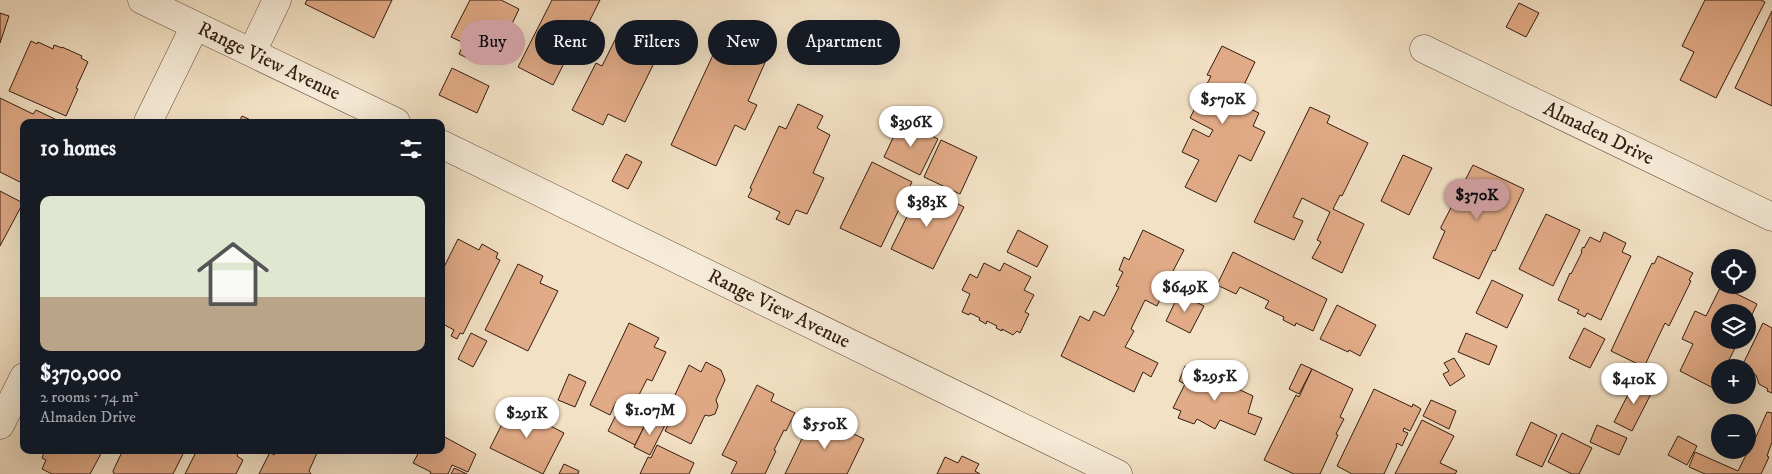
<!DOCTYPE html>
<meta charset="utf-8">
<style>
body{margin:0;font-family:"IM FELL DW Pica",serif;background:#20242c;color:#f1f3f6;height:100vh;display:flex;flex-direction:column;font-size:19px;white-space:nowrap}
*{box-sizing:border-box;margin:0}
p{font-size:16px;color:#9ea1a6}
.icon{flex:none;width:28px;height:28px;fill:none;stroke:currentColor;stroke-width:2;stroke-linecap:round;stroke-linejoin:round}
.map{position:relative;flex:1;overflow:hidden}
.drawer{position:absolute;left:20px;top:119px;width:425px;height:335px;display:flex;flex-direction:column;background:#171b24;border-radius:10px;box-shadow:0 5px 20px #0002}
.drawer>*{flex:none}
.guide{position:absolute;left:460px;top:20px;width:475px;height:45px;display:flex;gap:10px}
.tools{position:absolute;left:1711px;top:249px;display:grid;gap:10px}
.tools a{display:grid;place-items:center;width:45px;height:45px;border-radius:50%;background:#171b24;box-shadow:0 5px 20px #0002;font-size:25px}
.price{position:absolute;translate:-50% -42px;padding:0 11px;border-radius:18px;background:#fff;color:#222;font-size:16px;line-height:32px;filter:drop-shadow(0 1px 2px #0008)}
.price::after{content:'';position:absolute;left:50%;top:30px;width:15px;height:11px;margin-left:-8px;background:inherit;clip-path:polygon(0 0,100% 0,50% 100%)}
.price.selected{background:#c59692;color:#111}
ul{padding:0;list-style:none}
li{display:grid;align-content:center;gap:10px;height:265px;padding:0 20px}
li+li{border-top:1px solid #363941}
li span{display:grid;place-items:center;height:155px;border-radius:10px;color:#555}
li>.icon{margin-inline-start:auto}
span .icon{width:90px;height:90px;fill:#fffc;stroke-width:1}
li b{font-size:21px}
h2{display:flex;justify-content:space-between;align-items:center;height:60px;padding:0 20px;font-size:21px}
.pill{padding:0 18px;border-radius:22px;background:#171b24;box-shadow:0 5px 20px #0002;font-size:18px;line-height:45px}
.pill.selected{background:#c59692;color:#111}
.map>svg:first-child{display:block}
</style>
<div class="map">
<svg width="1772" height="474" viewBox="0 0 1772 474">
<rect width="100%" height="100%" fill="#f3e1c5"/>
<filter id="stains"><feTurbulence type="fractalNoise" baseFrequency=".004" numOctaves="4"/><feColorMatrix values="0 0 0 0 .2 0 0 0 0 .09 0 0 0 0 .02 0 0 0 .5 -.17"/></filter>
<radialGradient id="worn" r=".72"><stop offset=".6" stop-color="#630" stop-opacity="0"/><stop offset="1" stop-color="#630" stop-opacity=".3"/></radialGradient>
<g fill="#e2ab87" stroke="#341d10">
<path d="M307,0H392L374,38L305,4Z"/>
<path d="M470,0H501L519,9L496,58L483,52L477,63L459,54L464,43L451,37Z"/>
<path d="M552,0H600L585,30L582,28L553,85L518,67Z"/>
<path d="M1705,0H1761L1765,2L1716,98L1680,80L1694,52L1682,46Z"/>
<path d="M1519,3L1539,13L1526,37L1506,27Z"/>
<path d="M1772,11V106L1735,88Z"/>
<path d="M0,13L9,16L0,43Z"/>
<path d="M741,24L775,40L748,101L757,105L745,130L735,125L716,166L671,145L727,25L738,30Z"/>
<path d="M617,36L630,42L631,39L658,53L654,61H655L625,122L608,114L603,125L572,110L596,63L602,66Z"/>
<path d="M31,41L37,44L38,42L53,49L54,45L62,48V47L82,56L81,58L88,62L76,88L78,89L66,116L9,91Z"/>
<path d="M1222,46L1255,62L1242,89L1248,92L1242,105L1259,113L1253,126L1265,132L1251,161L1239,155L1216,202L1185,187L1199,160L1182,152L1193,129L1209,137L1213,130L1190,118L1211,76L1207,75Z"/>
<path d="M452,68L489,86L477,113L439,95Z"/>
<path d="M0,98L33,114L36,110L61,122H24V184L0,172Z"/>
<path d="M798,104L823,116L817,128L830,135L813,173L824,178L807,214L796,210L789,225L776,219L780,212L748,197L752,189L750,188L779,126L786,129Z"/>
<path d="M1310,107L1330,116L1327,123L1368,143L1342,196L1340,195L1333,209L1364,224L1342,273L1312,258L1321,242L1317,240L1330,212L1302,198L1293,217L1303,221L1294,240L1254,222Z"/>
<path d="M242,116L255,122H239Z"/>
<path d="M901,121L938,139L920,175L884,157Z"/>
<path d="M941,140L977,157L960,194L924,177Z"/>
<path d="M626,154L642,162L628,189L612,181Z"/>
<path d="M1403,155L1432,168L1409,215L1381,201Z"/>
<path d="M872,162L912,182L881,247L840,228Z"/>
<path d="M1473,165L1524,189L1495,251L1493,250L1479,279L1433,258L1445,231L1441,229V227Z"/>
<path d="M922,186L964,207L933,269L891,249Z"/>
<path d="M0,191L23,203L0,246Z"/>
<path d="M1546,214L1580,230L1553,286L1519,269Z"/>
<path d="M1018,230L1048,246L1037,267L1007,252Z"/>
<path d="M1143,230L1184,250L1173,271L1177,273L1173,281L1169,280L1157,306L1145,300L1131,329L1134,331L1125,347L1158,363L1151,377L1143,372L1134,392L1061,356L1080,316L1089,321L1094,311L1104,316L1119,287L1116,286L1123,272L1119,270L1124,257L1129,260Z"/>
<path d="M1604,232L1626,243L1622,252L1631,256L1601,320L1587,313L1585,317L1577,313L1579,310L1558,300L1570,273L1571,274L1582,252L1581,251L1583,247L1584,248L1590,237L1600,242Z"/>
<path d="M458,239L479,250L482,244L498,253L496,258L500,260L463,334L460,333L457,339L451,336L454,330L441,323V273Z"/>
<path d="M1233,252L1327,299L1313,331L1296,323L1295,326L1283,320L1284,317L1265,308L1269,301L1240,287L1236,294L1217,285Z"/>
<path d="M1658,256L1693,273L1689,280L1691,281L1669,326L1665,323L1644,367L1611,351L1652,263L1654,264Z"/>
<path d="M984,263L1000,271L1004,263L1031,277L1024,290L1034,295L1025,312L1029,314L1020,333L1017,331L1013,335L1002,329V331L996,328L997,326L987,321L986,324L979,320L980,318L970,313L969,315L962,312L970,294L962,290L970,274L977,278Z"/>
<path d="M518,264L543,276L540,283L558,291L528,351L485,330Z"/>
<path d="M1492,280L1523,295L1507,328L1476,313Z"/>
<path d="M1721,286L1757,304L1748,323V312H1720V340H1739L1725,368H1720V378L1715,389L1680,371L1693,344L1682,339L1695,311L1706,316Z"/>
<path d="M1179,294L1204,306L1190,333L1166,321Z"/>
<path d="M1337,305L1376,325L1360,356L1349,350L1348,352L1320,339Z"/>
<path d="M629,323L659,338L654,347L666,352L652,381L647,379L637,399L635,398L630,407L634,408L635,405L646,411L644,415L649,417L635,445L608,431L621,405L616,402L610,415L590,405Z"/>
<path d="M1763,323L1772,328V393L1767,391L1768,389L1759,384L1756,375L1748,371V368H1741Z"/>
<path d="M1584,328L1605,339L1590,368L1569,358Z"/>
<path d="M471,333L487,341L473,367L458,359Z"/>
<path d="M1466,333L1497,346L1489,365L1458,352Z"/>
<path d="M1454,358L1465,376L1450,386L1443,374L1449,371L1444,363Z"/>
<path d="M706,362L721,370L725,380L716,400L718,406L715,414L709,416L705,415L691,444L665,431L673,415L667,412L689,365L701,372Z"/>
<path d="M1301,364L1312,369L1299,394L1289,389Z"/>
<path d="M1185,366L1239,388L1238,389L1253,396L1248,413L1262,418L1255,435L1220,420L1215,429L1197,419L1194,424L1178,418L1181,411L1173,408L1185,384L1179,381Z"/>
<path d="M1312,369L1353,389L1340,417L1344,419L1336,434L1338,435L1320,474H1294L1264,460L1296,395L1299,397Z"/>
<path d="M569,374L586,382L575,407L558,400Z"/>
<path d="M1636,379L1654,388L1632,431L1614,422Z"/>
<path d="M757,385L774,394L771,401L795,413L786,431L784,430L774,450L776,451L765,474H731L737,462L722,455Z"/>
<path d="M1374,389L1412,407L1413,404L1421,409L1410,431L1404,428L1403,431L1408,433L1402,446L1397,443L1396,445L1397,446L1384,474H1352L1337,466Z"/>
<path d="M1431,400L1456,411L1449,429L1423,416Z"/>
<path d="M529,404L543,411L539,420L564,433L543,474L490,448L511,406L524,413Z"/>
<path d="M1767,412L1772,413V442L1767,456L1769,457L1761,474H1705L1689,467L1695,452L1738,471L1750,447L1751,448Z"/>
<path d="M816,415L864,439L847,474H785L810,422L812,423Z"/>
<path d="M649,417L665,425L650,455L634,447Z"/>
<path d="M1422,420L1454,436L1440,463L1457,471L1455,474H1395Z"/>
<path d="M1531,422L1557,435L1542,467L1516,455Z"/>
<path d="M1597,425L1627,438L1619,455L1590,442Z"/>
<path d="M1562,433L1592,448L1579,474H1572L1548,462Z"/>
<path d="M441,435L476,454L468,472L452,465L448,474H430L431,472L413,463L420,450H441Z"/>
<path d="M1678,436L1697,446L1687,465L1668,455Z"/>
<path d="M657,445L694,463L689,474H640L648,457L651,458Z"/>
<path d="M45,450H103L90,474H52L42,469L46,460L42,458Z"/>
<path d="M123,450H185L173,474H114L113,471Z"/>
<path d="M197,450H239L237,456L243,460L236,474H185Z"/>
<path d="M277,450H311L317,453L309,471L311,474H259L270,452L274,455Z"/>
<path d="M962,456L979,464L975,471L980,474H937L945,457L958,463Z"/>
<path d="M564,464L579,471L578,474H559Z"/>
<path d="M454,468L467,474H451Z"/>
</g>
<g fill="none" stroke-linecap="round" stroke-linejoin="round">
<defs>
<g id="minor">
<path id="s1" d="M142,0L396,122"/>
<path id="s2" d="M1424,49L1772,217"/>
<path d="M252,52L277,0"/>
<path d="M148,122L195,26"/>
<path id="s3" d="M441,144L1118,474"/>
<path d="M0,425L24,377"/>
</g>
</defs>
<use href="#minor" stroke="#644e3d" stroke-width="29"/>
<use href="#minor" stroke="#f7ecd9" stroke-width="28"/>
</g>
<g text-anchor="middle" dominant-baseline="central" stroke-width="4.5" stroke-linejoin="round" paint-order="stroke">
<g font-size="20" fill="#341d10" stroke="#f7ecd9">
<text stroke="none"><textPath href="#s1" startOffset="141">Range View Avenue</textPath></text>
<text stroke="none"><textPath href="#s2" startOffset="194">Almaden Drive</textPath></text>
<text stroke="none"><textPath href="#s3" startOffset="376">Range View Avenue</textPath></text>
</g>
</g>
<rect width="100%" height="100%" filter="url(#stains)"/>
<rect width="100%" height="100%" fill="url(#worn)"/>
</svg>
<div class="tools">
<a><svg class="icon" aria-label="locate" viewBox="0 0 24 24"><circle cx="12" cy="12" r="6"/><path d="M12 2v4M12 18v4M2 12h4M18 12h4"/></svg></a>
<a><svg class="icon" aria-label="layers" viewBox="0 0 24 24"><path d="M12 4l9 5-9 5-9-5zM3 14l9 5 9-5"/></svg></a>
<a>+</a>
<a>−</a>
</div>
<b class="price" style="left:1223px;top:125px">$570K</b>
<b class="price" style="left:911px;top:148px">$396K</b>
<b class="price selected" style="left:1477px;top:221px">$370K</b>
<b class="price" style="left:927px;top:228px">$383K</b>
<b class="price" style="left:1185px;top:313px">$649K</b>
<b class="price" style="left:1215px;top:402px">$295K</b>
<b class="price" style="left:1634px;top:405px">$410K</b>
<b class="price" style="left:650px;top:436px">$1.07M</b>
<b class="price" style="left:527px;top:439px">$291K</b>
<b class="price" style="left:825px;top:450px">$550K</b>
<div class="guide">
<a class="pill selected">Buy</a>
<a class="pill">Rent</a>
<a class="pill">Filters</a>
<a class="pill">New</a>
<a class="pill">Apartment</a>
</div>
<section class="drawer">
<h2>10 homes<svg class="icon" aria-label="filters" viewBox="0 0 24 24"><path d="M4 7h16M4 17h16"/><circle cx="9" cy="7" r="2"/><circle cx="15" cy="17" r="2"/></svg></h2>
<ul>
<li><span style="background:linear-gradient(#dfe7d0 65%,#b9a48a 0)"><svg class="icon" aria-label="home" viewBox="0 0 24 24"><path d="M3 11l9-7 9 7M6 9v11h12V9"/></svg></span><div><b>$370,000</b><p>2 rooms · 74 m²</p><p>Almaden Drive</p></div></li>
</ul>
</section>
</div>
